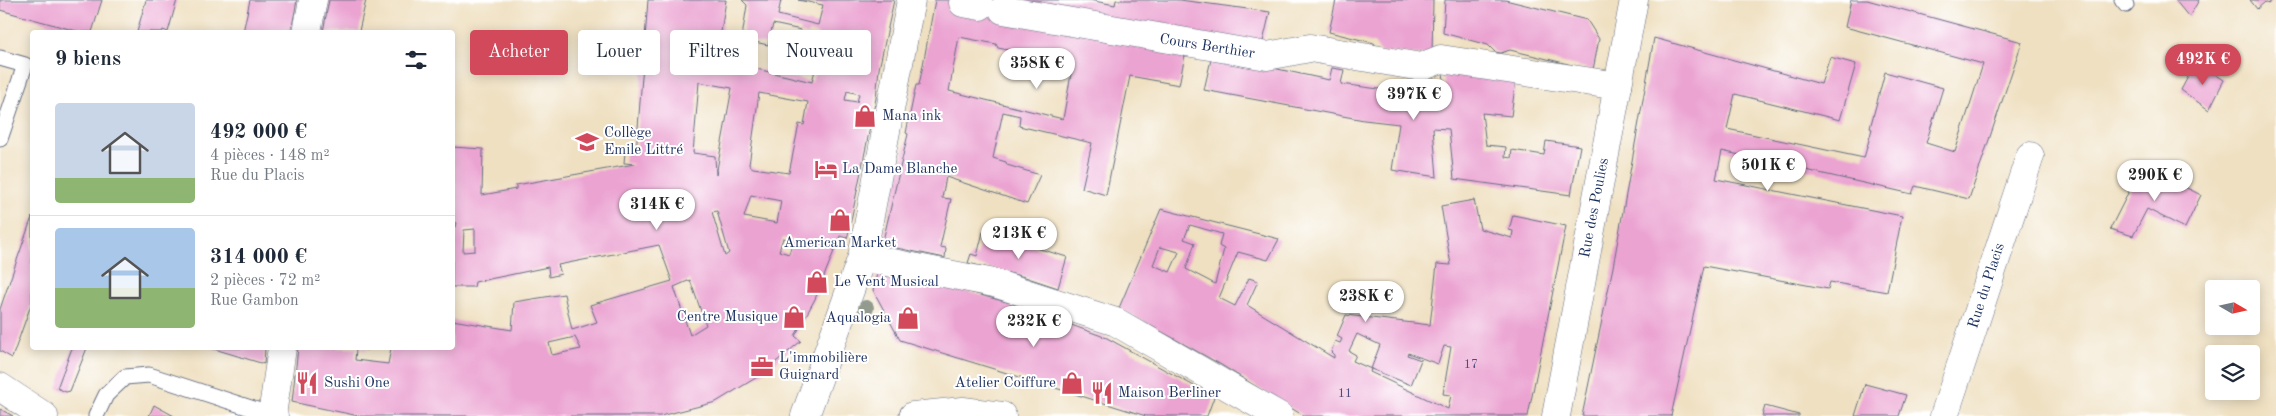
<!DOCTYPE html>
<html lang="fr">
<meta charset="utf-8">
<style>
body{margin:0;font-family:"Old Standard TT",serif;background:#f2f2f3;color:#1f2937;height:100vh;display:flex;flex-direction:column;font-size:19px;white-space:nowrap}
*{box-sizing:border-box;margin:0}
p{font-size:16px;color:#747a83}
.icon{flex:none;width:28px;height:28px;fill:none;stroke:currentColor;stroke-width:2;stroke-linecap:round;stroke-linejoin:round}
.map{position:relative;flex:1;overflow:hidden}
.side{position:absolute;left:30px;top:30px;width:425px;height:320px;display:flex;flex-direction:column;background:#fff;border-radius:5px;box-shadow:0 2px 12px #0003}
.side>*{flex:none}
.guide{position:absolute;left:470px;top:30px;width:475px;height:45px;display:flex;gap:10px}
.needle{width:32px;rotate:99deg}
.tools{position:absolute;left:2205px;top:280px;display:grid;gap:10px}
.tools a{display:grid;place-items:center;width:55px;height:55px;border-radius:5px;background:#fff;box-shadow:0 2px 12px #0003;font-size:25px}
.price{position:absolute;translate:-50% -42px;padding:0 11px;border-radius:18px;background:#fff;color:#222;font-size:16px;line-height:32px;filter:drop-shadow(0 1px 2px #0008)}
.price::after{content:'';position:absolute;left:50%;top:30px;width:15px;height:11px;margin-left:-8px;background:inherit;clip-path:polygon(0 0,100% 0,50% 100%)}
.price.on{background:#d1495b;color:#fff}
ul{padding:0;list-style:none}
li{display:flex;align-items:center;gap:15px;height:125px;padding:0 25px}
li+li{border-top:1px solid #e0e1e3}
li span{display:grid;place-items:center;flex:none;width:140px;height:100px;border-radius:5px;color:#555}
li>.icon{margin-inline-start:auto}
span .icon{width:60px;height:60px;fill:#fffc;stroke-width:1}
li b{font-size:21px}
h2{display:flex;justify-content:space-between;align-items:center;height:60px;padding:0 25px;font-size:21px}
.pill{padding:0 18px;border-radius:5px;background:#fff;box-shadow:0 2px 12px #0003;font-size:18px;line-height:45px}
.pill.on{background:#d1495b;color:#fff}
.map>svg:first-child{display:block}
</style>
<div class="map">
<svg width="2276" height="416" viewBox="0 0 2276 416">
<rect width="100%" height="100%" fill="#fff"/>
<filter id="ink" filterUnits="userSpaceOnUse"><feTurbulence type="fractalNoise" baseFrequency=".02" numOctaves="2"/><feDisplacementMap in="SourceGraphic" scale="10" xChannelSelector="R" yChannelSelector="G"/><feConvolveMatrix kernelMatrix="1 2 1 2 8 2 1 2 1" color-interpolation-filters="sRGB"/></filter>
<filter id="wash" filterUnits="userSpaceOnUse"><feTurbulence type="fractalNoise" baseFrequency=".0096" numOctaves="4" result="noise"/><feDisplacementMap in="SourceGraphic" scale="20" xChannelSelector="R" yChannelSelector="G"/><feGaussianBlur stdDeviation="1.12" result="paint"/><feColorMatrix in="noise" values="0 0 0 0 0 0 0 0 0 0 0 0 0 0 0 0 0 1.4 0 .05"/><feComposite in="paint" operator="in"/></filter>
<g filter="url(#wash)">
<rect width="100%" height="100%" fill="#efe0c1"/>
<g id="blocks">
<g fill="#eba3d1" fill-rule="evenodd">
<path d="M0,0H102L92,32H80L0,10Z"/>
<path d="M146,0H177L168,32L163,30L162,32H137Z"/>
<path d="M250,0H297L291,32H243Z"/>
<path d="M329,0H366L359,31L323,32Z"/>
<path d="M648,0H726L721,32L742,37L747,5L742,0H781L778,15L818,25L823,5L798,0H894L879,69L876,98L848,235L847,238L840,236L815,299L795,336L801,341L759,376L716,402L660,416H359L292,402L298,348H367V350L356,349L355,360L388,364L391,348H452V320L512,330L514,302L564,294L572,330L597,322L590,305L672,281L659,245L558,265L561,274L549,277L548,267L475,282L474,287H452V227H455L456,223L452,221V147L483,149L482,195L516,189V185L635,164L624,163L625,152L636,153ZM773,24L801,30L800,33L808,35L809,32L818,34L814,55L797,51L796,58L798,62L816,66L812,82L727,62L732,44L745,47L746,40L768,45ZM699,82L732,88L716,175L715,156L693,153ZM847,91L859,94L857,102L845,100ZM759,93L808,102L804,125L799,124L789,173L753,168L749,165ZM751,195L781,201L777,223L744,217ZM717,211L729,253L725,256L712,212ZM475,229V251L463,252L464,230ZM783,238L793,240L789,254L779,251ZM690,280L706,325L690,335L674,287ZM575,337L581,349L552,355L549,343Z"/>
<path d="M935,0H1089L1115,5L1116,0H1180L1270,12L1262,46L1186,50L1179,85L1130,76L1106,195L1082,188L1092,143L1019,126L1020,116L1003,112L993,158L1006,162L1007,165L1040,175L1027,204L946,177L942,198L951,199L940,247L946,248L945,258L882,245L908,134L906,133L916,85H919L923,65ZM959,37L996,44L998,48L1073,63L1063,119L949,91Z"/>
<path d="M1336,0H1433L1432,55L1380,52L1374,43L1329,32Z"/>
<path d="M1445,0H1505L1587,20L1599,39L1593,70L1510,50L1501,53L1495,52L1488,45L1443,33Z"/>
<path d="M1851,0H1867L2022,42L1969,199L1915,186L1912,194L1722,151L1716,179L1902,216L1887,292L1830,282L1828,289L1704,266L1671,416H1582L1613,267L1654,38L1821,84L1830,57L1856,64L1840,120L1735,94L1727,129L1864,158L1872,129L1870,128L1885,72L1943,88L1926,143L1955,152L1983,64L1845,27Z"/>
<path d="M2175,0H2199L2189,17Z"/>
<path d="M2250,0H2273L2268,4L2265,2L2257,9Z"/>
<path d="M1212,55L1329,80L1332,68L1344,70L1341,84L1446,98L1443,72L1516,79L1511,116L1482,113L1486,145L1506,147L1505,157L1511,158L1512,150L1544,155L1546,141L1580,146L1571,195L1454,179L1449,129L1433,128L1437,177L1392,170L1399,124L1364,120L1204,90Z"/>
<path d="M2196,62L2224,80L2209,110L2181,90Z"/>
<path d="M2142,166L2201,195L2185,228L2147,209L2133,236L2110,229Z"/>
<path d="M1474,200L1480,229L1512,238L1513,231L1509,230L1513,215L1566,226L1528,416H1304L1218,363L1119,308L1161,209L1279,239L1268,260L1238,252L1219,298L1235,306L1249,278L1258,281L1247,305L1334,358V355L1331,352L1335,341L1340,343L1342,339L1337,336L1346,315L1430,325L1437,264L1451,265L1441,206ZM1190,225L1222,234L1219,246L1224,249L1215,284L1186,269L1195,243L1184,239ZM1160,247L1179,252L1170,272L1153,265ZM1357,334L1380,345L1371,369L1411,385L1421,360L1407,355L1408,353L1438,364L1444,346L1451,347L1443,394L1451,395L1448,409L1370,372L1371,369L1353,361L1356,355L1349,351Z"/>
<path d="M32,217V302L12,358L0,351V309Z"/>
<path d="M983,232L1067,257L1058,288L1025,277L968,263L971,254L977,256Z"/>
<path d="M877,274L954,288L1014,304L1107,338L1214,397L1207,416H1146L900,340L873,290Z"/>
<path d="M72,348H87L70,391L66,392L57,388Z"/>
<path d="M211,348H265L264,364Z"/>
<path d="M1865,384L1906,395L1899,416H1855Z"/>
<path d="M154,405L174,416H149Z"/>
<path d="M1765,406L1799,415V416H1762Z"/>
<path d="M0,409L13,416H0Z"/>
</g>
</g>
</g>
<g filter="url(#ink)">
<use href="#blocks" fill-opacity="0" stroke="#656d81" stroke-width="1"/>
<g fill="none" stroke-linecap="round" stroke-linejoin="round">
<defs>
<g id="lane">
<path d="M2122,0L2126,5"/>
<path d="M0,58L25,65L0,139"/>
<path d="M96,416L106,395L125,377L149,375L272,415"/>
</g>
<g id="street">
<path d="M963,3L980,6"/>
<path d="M1003,10L1267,56L1310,48L1421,67L1441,59L1618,86"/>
<path d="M307,32L313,0"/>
<path d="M862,257L994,283L1116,322L1279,416"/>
<path d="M0,387L44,416"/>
<path d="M274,416L272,415L282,348"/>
<path d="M805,416L862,257L911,0"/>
<path d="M1556,416L1634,0"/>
<path d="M1944,416L2030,156"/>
</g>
<path id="secondary" d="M913,416L963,411L1002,416"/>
</defs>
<use href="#lane" stroke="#656d81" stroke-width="17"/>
<use href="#street" stroke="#656d81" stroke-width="29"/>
<use href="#secondary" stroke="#656d81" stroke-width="29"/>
<use href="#lane" stroke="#fff" stroke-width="15"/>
<use href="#street" stroke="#fff" stroke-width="28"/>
<use href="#secondary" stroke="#fff" stroke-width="28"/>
</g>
<circle fill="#929b8e" cx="866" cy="308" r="8"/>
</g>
<defs>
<symbol id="shop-bare" viewBox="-9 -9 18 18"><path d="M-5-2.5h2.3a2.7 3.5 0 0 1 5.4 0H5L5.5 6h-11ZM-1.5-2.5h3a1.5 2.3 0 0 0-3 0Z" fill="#d1495b" stroke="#fff" stroke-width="2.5" paint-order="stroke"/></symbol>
<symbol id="school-bare" viewBox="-9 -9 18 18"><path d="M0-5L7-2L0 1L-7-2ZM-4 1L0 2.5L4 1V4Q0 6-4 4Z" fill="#d1495b" stroke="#fff" stroke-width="2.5" paint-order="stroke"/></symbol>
<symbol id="hotel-bare" viewBox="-9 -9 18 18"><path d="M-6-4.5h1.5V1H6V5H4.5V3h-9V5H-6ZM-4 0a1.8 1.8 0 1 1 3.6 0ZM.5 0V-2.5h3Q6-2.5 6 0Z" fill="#d1495b" stroke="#fff" stroke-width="2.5" paint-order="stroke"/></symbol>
<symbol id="office-bare" viewBox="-9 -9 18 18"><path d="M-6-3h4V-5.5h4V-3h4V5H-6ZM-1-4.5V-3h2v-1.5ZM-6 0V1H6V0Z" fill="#d1495b" stroke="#fff" stroke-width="2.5" paint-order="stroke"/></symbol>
<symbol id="restaurant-bare" viewBox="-9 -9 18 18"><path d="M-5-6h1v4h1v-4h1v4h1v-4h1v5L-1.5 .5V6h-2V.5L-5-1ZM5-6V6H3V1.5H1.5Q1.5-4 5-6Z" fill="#d1495b" stroke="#fff" stroke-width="2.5" paint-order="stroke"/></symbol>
</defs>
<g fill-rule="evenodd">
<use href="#shop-bare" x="849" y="100" width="32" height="32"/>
<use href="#school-bare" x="571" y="126" width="32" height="32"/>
<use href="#hotel-bare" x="810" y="153" width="32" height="32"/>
<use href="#shop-bare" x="824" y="204" width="32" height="32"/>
<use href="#shop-bare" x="801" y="266" width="32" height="32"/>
<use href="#shop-bare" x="778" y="301" width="32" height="32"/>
<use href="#shop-bare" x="892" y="302" width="32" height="32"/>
<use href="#office-bare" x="746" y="351" width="32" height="32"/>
<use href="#restaurant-bare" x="291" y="367" width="32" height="32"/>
<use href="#shop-bare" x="1056" y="367" width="32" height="32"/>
<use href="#restaurant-bare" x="1086" y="377" width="32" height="32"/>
</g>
<g text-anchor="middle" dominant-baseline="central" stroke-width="4" stroke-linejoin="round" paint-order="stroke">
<g font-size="12" fill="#4f4c7b">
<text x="1471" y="365">17</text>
<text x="1345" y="394">11</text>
</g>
<g font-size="15" fill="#1b2f5e" stroke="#fff">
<text transform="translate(1207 47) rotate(9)">Cours Berthier</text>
<text transform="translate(1595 208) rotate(-79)">Rue des Poulies</text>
<text transform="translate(1987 286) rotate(-72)">Rue du Placis</text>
</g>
<g font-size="15" fill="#1b2f5e" stroke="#fff" text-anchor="start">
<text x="882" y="116">Mana ink</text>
<text x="604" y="133">Collège<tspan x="604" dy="17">Emile Littré</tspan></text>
<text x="842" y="169">La Dame Blanche</text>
<text x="840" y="243" text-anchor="middle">American Market</text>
<text x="834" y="282">Le Vent Musical</text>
<text x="778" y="317" text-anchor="end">Centre Musique</text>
<text x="891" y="318" text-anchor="end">Aqualogia</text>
<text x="779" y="358">L'immobilière<tspan x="779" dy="17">Guignard</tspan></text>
<text x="324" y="383">Sushi One</text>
<text x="1056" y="383" text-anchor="end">Atelier Coiffure</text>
<text x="1118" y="393">Maison Berliner</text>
</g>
</g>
</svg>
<div class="tools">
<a><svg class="needle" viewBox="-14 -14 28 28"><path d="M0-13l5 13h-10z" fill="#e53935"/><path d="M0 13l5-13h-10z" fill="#747a83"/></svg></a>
<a><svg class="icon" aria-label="layers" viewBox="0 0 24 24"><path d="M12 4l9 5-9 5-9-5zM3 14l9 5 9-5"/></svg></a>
</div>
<b class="price on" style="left:2203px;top:86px">492K €</b>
<b class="price" style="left:1037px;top:90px">358K €</b>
<b class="price" style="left:1414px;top:121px">397K €</b>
<b class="price" style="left:1768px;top:192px">501K €</b>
<b class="price" style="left:2155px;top:202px">290K €</b>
<b class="price" style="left:657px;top:231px">314K €</b>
<b class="price" style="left:1019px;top:260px">213K €</b>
<b class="price" style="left:1366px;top:323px">238K €</b>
<b class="price" style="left:1034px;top:348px">232K €</b>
<div class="guide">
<a class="pill on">Acheter</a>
<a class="pill">Louer</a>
<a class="pill">Filtres</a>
<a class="pill">Nouveau</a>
</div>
<section class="side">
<h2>9 biens<svg class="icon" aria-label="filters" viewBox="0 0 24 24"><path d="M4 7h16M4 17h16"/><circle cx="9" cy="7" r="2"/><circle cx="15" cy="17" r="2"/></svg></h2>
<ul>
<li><span style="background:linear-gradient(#c9d6e8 75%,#8fb573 0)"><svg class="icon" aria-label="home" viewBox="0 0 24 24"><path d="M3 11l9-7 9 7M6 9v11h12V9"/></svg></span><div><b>492 000 €</b><p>4 pièces · 148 m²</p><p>Rue du Placis</p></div></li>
<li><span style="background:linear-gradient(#a9c7e8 60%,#8fb573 0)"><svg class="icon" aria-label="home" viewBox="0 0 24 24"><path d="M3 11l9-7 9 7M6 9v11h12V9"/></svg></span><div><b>314 000 €</b><p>2 pièces · 72 m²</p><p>Rue Gambon</p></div></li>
</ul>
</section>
</div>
